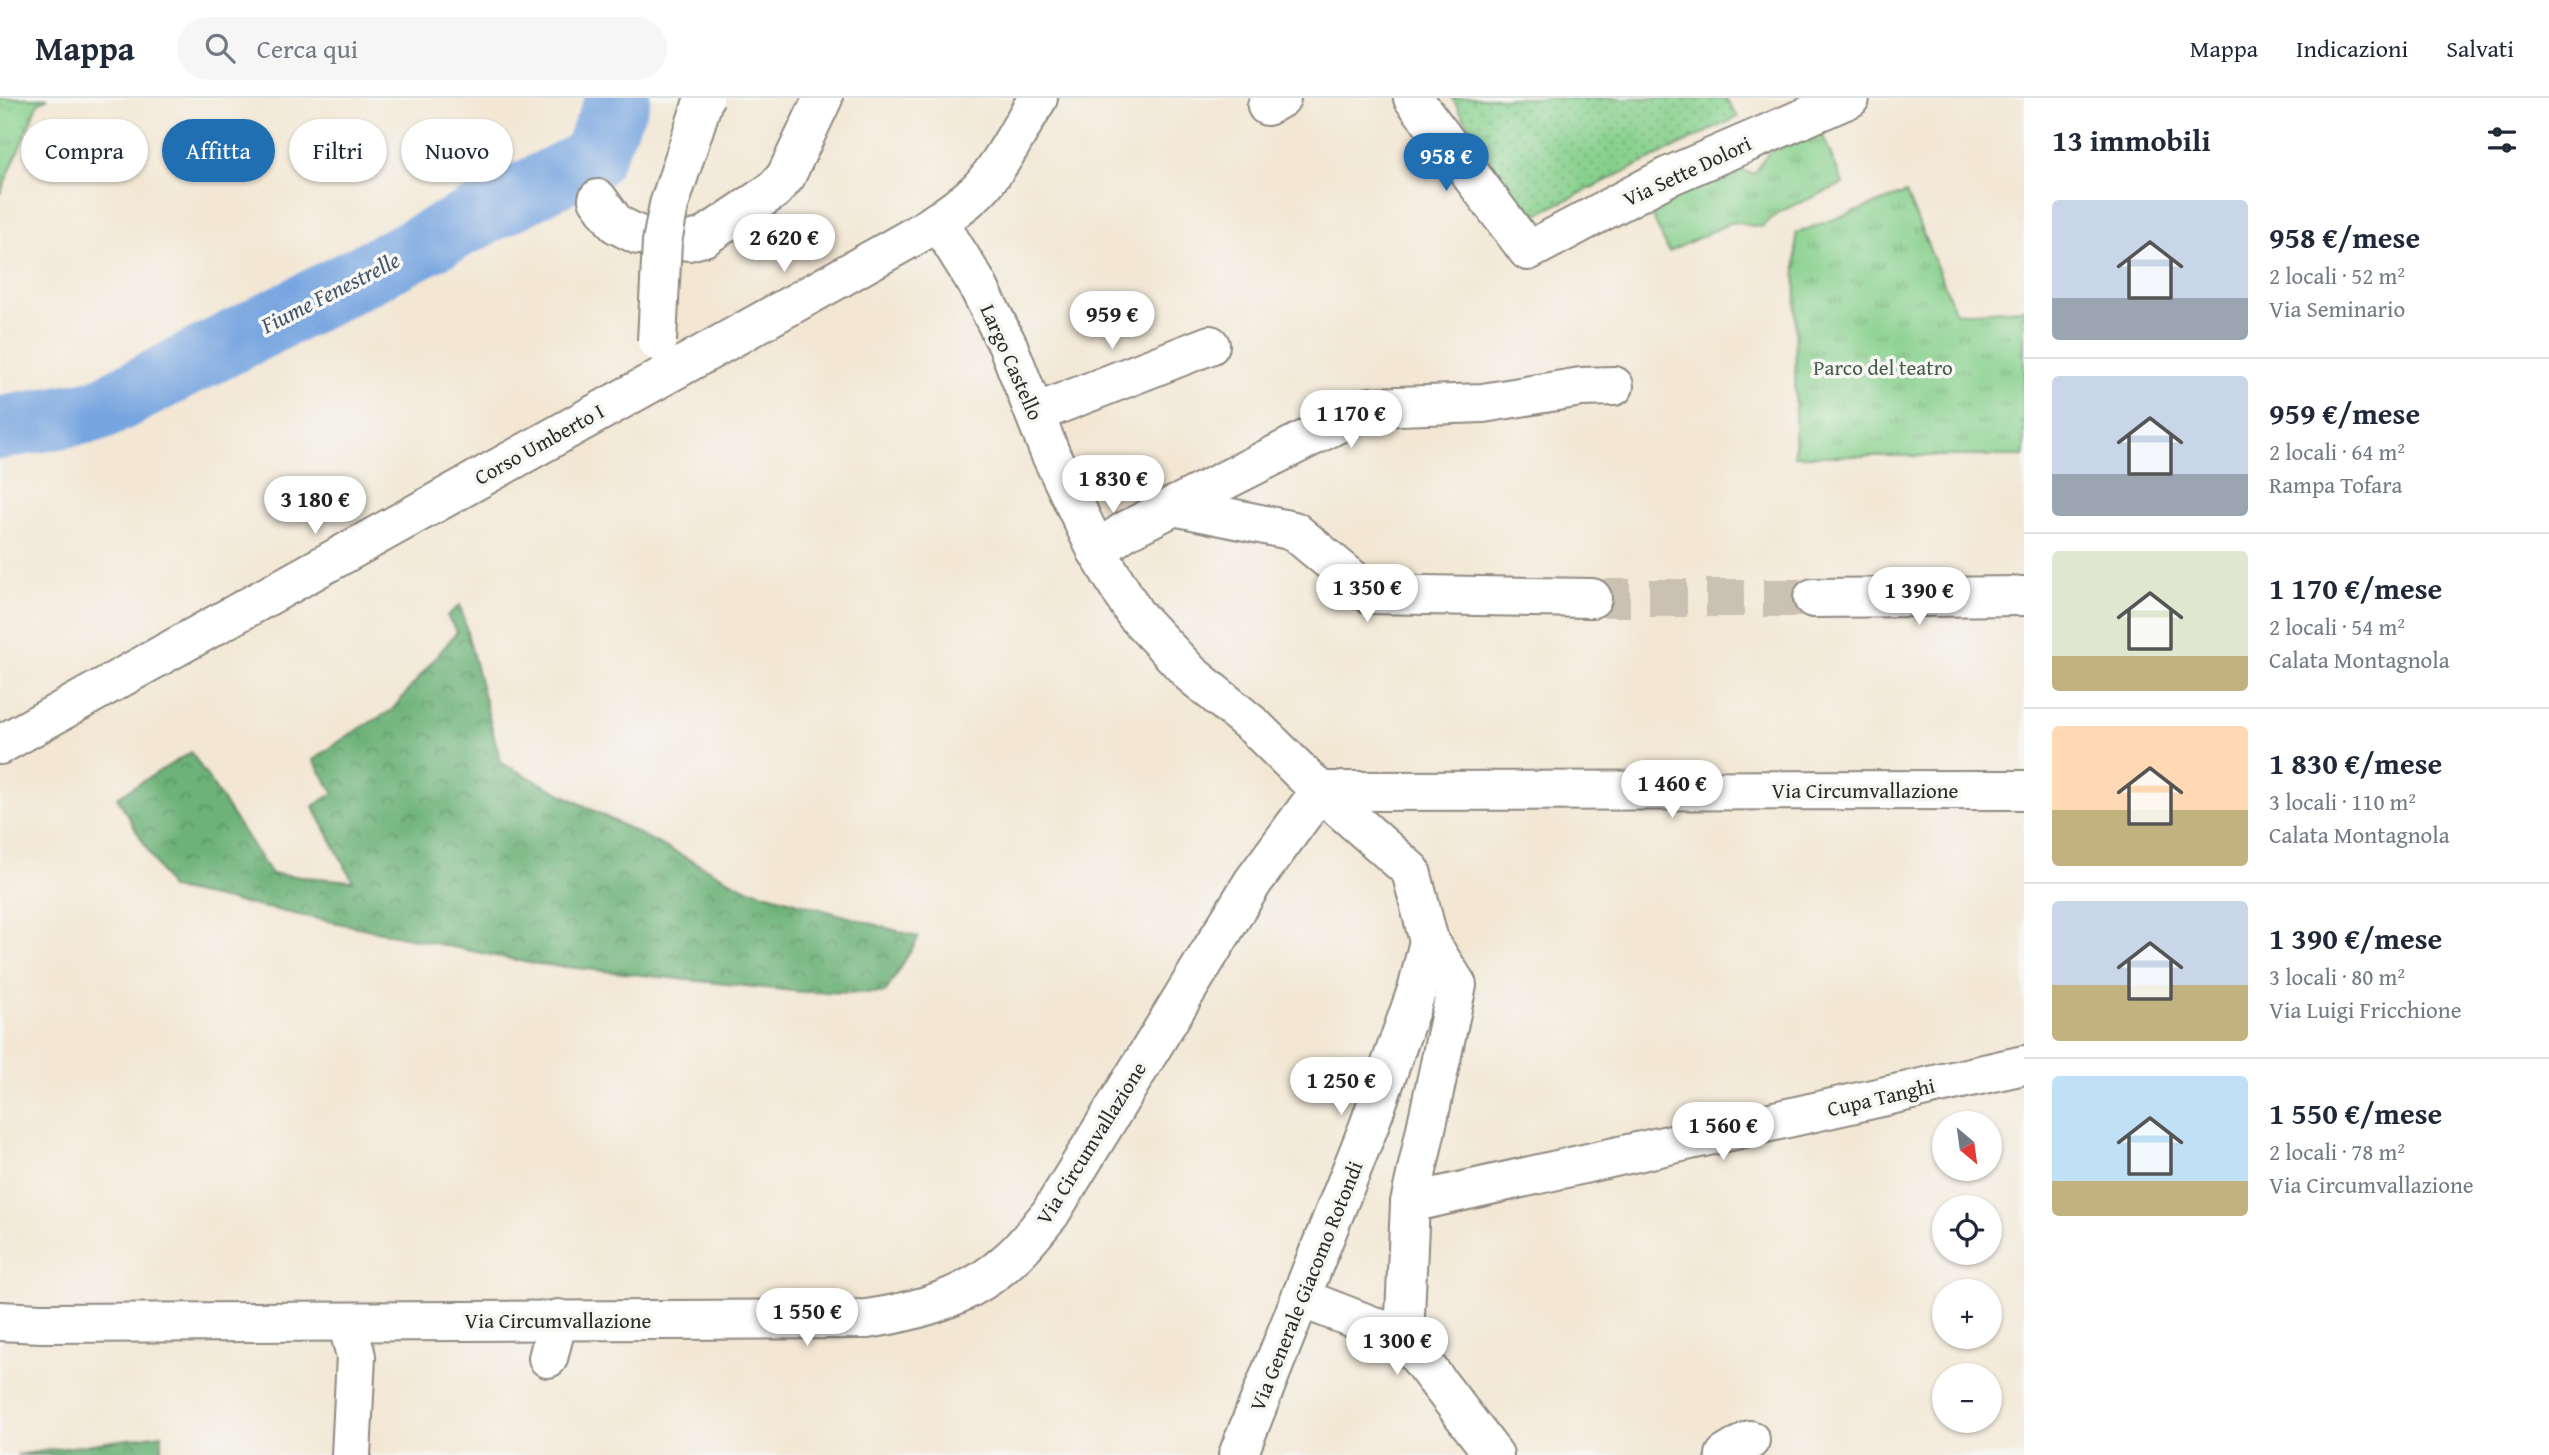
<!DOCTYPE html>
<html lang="it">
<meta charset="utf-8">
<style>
body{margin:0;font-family:"Gentium Book Plus",serif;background:#f6f6f7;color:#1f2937;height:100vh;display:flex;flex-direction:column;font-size:26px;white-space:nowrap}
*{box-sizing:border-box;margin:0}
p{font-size:23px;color:#747a83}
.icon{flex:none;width:38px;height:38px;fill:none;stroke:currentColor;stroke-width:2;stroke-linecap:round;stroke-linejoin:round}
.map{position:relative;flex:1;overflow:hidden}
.drawer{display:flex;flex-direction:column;background:#fff;width:525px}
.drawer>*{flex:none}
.guide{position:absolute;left:21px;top:21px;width:665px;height:63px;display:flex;gap:14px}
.needle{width:46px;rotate:151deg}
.fabs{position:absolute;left:1932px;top:1013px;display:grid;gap:14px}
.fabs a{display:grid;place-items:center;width:70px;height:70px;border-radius:50%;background:#fff;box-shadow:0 2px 5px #0004;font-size:35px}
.price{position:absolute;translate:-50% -60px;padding:0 16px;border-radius:24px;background:#fff;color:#222;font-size:23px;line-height:46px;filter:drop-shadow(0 2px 4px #0008)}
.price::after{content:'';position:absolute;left:50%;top:42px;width:21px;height:16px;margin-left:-10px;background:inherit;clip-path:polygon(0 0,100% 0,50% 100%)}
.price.current{background:#1f6fb2;color:#fff}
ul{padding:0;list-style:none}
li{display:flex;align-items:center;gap:21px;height:175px;padding:0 28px}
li+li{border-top:2px solid #e0e1e3}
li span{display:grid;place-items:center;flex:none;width:196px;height:140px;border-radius:7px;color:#555}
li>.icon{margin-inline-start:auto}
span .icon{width:84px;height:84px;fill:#fffc;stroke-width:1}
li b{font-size:30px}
h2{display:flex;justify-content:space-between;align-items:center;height:84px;padding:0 28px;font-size:30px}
.tag{padding:0 24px;border-radius:32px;background:#fff;box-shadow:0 2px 5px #0004;font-size:24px;line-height:63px}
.tag.current{background:#1f6fb2;color:#fff}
header{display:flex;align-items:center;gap:42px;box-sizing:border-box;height:98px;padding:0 35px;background:#fff;border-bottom:2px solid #e0e1e3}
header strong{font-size:33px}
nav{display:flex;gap:38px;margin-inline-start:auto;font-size:24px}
.search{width:490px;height:63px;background:#f6f6f7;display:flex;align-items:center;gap:18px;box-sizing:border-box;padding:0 24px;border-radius:38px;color:#747a83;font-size:26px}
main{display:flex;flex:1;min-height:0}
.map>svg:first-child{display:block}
</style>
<header>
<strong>Mappa</strong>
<div class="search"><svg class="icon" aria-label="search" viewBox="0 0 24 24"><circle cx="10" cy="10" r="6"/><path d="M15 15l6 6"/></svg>Cerca qui</div>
<nav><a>Mappa</a><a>Indicazioni</a><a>Salvati</a></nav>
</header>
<main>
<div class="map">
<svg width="2024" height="1357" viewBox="0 0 2024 1357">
<defs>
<pattern id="grass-dots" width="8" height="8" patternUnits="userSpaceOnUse" patternTransform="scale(1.75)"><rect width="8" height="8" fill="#87d08c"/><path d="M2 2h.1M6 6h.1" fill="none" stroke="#6fa973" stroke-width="1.8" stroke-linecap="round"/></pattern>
<pattern id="forest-crowns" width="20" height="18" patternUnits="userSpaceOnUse" patternTransform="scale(1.75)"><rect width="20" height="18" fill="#6db278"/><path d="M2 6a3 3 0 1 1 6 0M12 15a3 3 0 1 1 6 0" fill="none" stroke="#5a9163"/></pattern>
<pattern id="park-tufts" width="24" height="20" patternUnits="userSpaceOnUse" patternTransform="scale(1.75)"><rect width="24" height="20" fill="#87d08c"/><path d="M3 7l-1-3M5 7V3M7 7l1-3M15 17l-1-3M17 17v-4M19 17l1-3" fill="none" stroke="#6fa973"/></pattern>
</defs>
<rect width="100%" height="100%" fill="#f6f6f2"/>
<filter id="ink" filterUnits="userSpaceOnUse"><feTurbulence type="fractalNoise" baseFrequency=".0143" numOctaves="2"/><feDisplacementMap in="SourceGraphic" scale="14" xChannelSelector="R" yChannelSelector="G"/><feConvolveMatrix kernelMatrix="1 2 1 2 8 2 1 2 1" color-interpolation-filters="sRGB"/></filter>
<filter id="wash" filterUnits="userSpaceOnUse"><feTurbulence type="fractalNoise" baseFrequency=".00686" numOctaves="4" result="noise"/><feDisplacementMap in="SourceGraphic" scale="28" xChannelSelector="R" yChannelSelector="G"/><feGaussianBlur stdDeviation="1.57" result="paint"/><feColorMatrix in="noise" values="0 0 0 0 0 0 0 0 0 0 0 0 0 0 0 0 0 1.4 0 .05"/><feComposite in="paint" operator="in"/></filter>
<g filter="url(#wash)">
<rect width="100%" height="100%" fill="#f3e7d4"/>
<path fill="url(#grass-dots)" stroke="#597e5c" stroke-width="2" d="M1452,0H1725L1738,19L1525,122Z"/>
<g fill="url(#forest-crowns)" stroke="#4c6e52" stroke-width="2">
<path d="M460,507L501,665L743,789L919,839L885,895L802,894L529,865L170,790L117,699L191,654L271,776L353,783L313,708L334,695L313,662L350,636L392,612L457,534L447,518Z"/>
<path d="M162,1336V1357H16Z"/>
</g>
<g fill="url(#park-tufts)" stroke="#597e5c" stroke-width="2">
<path d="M0,0H48L38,5L0,96Z"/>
<path d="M1821,33L1843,86L1781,113L1761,129L1732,124L1669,154L1646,105L1735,71L1754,76L1768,55Z"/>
<path d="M1906,95L1956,215L2024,211V358H1795L1796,135Z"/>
</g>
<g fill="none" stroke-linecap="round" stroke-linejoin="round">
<path stroke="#77a5e0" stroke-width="63" d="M0,330L99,312L591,61L619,0"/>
</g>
</g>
<g filter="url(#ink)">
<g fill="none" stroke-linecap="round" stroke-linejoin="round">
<path stroke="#cbc1b2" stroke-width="38" stroke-dasharray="38 19" stroke-linecap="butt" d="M1592,500H1813"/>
<defs>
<g id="minor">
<path d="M1413,0L1528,153L1667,79L1850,0"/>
<path d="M1267,8L1281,0"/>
<path d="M598,101L616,126L638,137L689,143L704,139L774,92L786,78L823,0"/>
<path d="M938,123L976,184L1008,248L1050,355L1097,453L1135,516L1191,576L1255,629L1320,693L1411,773L1429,843L1418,889L1369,1028L1238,1357"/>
<path d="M1036,315L1210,247"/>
<path d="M1173,408L1294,433L1370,496L1592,500"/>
<path d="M1097,453L1125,433L1370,309L1483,305L1581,289L1614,288"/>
<path d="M1813,500L2024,498"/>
<path d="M0,647L840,180C885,153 937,130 976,94C999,73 1021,27 1038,0"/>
<path d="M1320,693L2024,692"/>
<path d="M1410,1105L2024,967"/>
<path d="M1301,1200L1404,1240L1494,1357"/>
<path d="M0,1223L41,1225L867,1221C920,1213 971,1198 1010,1161C1025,1148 1037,1131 1050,1116L1253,784L1320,693"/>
<path d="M347,1224L356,1258L351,1357"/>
<path d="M1404,1240L1410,1105L1457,887L1429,843"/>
<path d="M548,1260L558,1221"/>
<path d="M1725,1357L1750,1342"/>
</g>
</defs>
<use href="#minor" stroke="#8f8980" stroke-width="42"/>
<use href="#minor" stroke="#fff" stroke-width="38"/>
<defs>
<path id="minor-bridge" d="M657,243L662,144L669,107L704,0"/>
</defs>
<use href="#minor-bridge" stroke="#8f8980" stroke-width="42" stroke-linecap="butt"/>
<use href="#minor-bridge" stroke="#fff" stroke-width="38"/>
</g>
</g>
<g text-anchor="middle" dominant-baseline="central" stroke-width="7" stroke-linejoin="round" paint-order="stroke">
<g font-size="21" fill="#2b2b2b" stroke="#f6f6f2">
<text transform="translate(1687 73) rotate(-25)">Via Sette Dolori</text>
<text transform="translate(1012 264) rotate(66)">Largo Castello</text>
<text transform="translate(539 346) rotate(-29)">Corso Umberto I</text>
<text x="1865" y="692">Via Circumvallazione</text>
<text transform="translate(1881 999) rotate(-13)">Cupa Tanghi</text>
<text transform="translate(1091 1045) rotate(-58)">Via Circumvallazione</text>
<text transform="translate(1306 1188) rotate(-68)">Via Generale Giacomo Rotondi</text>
<text x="558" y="1222">Via Circumvallazione</text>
</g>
<g font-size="21" fill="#475d48" stroke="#f6f6f2">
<text x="1883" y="269">Parco del teatro</text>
</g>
<g font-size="23" font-style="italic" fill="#46566a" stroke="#f6f6f2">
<text transform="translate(330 194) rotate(-27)">Fiume Fenestrelle</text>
</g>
</g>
</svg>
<div class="fabs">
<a><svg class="needle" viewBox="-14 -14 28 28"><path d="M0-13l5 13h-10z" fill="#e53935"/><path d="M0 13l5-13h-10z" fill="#747a83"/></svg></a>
<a><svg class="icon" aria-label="locate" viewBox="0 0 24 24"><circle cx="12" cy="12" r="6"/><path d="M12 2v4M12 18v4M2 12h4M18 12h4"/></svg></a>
<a>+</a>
<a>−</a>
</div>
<b class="price current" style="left:1446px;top:95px">958 €</b>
<b class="price" style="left:784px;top:176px">2 620 €</b>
<b class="price" style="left:1112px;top:253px">959 €</b>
<b class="price" style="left:1351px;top:352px">1 170 €</b>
<b class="price" style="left:1113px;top:417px">1 830 €</b>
<b class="price" style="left:315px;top:438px">3 180 €</b>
<b class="price" style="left:1367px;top:526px">1 350 €</b>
<b class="price" style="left:1919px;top:529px">1 390 €</b>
<b class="price" style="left:1672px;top:722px">1 460 €</b>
<b class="price" style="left:1341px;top:1019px">1 250 €</b>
<b class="price" style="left:1723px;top:1064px">1 560 €</b>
<b class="price" style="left:807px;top:1250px">1 550 €</b>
<b class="price" style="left:1397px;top:1279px">1 300 €</b>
<div class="guide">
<a class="tag">Compra</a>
<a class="tag current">Affitta</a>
<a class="tag">Filtri</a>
<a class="tag">Nuovo</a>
</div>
</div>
<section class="drawer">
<h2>13 immobili<svg class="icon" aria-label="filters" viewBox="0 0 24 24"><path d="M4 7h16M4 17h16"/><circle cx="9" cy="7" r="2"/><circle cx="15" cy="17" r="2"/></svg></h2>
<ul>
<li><span style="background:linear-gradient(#c9d6e8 70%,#9aa5b1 0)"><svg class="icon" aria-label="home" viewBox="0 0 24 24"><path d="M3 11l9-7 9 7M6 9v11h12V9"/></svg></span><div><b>958 €/mese</b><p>2 locali · 52 m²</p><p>Via Seminario</p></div></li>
<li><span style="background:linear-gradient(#c9d6e8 70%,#9aa5b1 0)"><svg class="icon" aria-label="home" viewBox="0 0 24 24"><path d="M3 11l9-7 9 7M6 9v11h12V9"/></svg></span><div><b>959 €/mese</b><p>2 locali · 64 m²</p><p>Rampa Tofara</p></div></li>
<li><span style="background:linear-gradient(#dfe7d0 75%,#c2b280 0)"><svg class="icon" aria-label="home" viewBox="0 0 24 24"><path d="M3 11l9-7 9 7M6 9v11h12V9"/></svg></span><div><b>1 170 €/mese</b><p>2 locali · 54 m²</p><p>Calata Montagnola</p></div></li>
<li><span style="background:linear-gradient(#ffd9b3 60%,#c2b280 0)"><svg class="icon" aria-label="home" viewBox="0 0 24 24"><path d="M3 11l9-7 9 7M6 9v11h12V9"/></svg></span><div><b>1 830 €/mese</b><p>3 locali · 110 m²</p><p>Calata Montagnola</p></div></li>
<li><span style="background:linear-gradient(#c9d6e8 60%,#c2b280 0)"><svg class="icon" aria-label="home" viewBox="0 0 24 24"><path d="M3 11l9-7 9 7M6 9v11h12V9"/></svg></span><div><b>1 390 €/mese</b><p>3 locali · 80 m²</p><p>Via Luigi Fricchione</p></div></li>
<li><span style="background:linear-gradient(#bfe0f5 75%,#c2b280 0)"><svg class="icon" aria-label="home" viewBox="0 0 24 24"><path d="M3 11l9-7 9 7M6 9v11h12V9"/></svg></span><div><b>1 550 €/mese</b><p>2 locali · 78 m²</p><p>Via Circumvallazione</p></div></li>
</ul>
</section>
</main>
